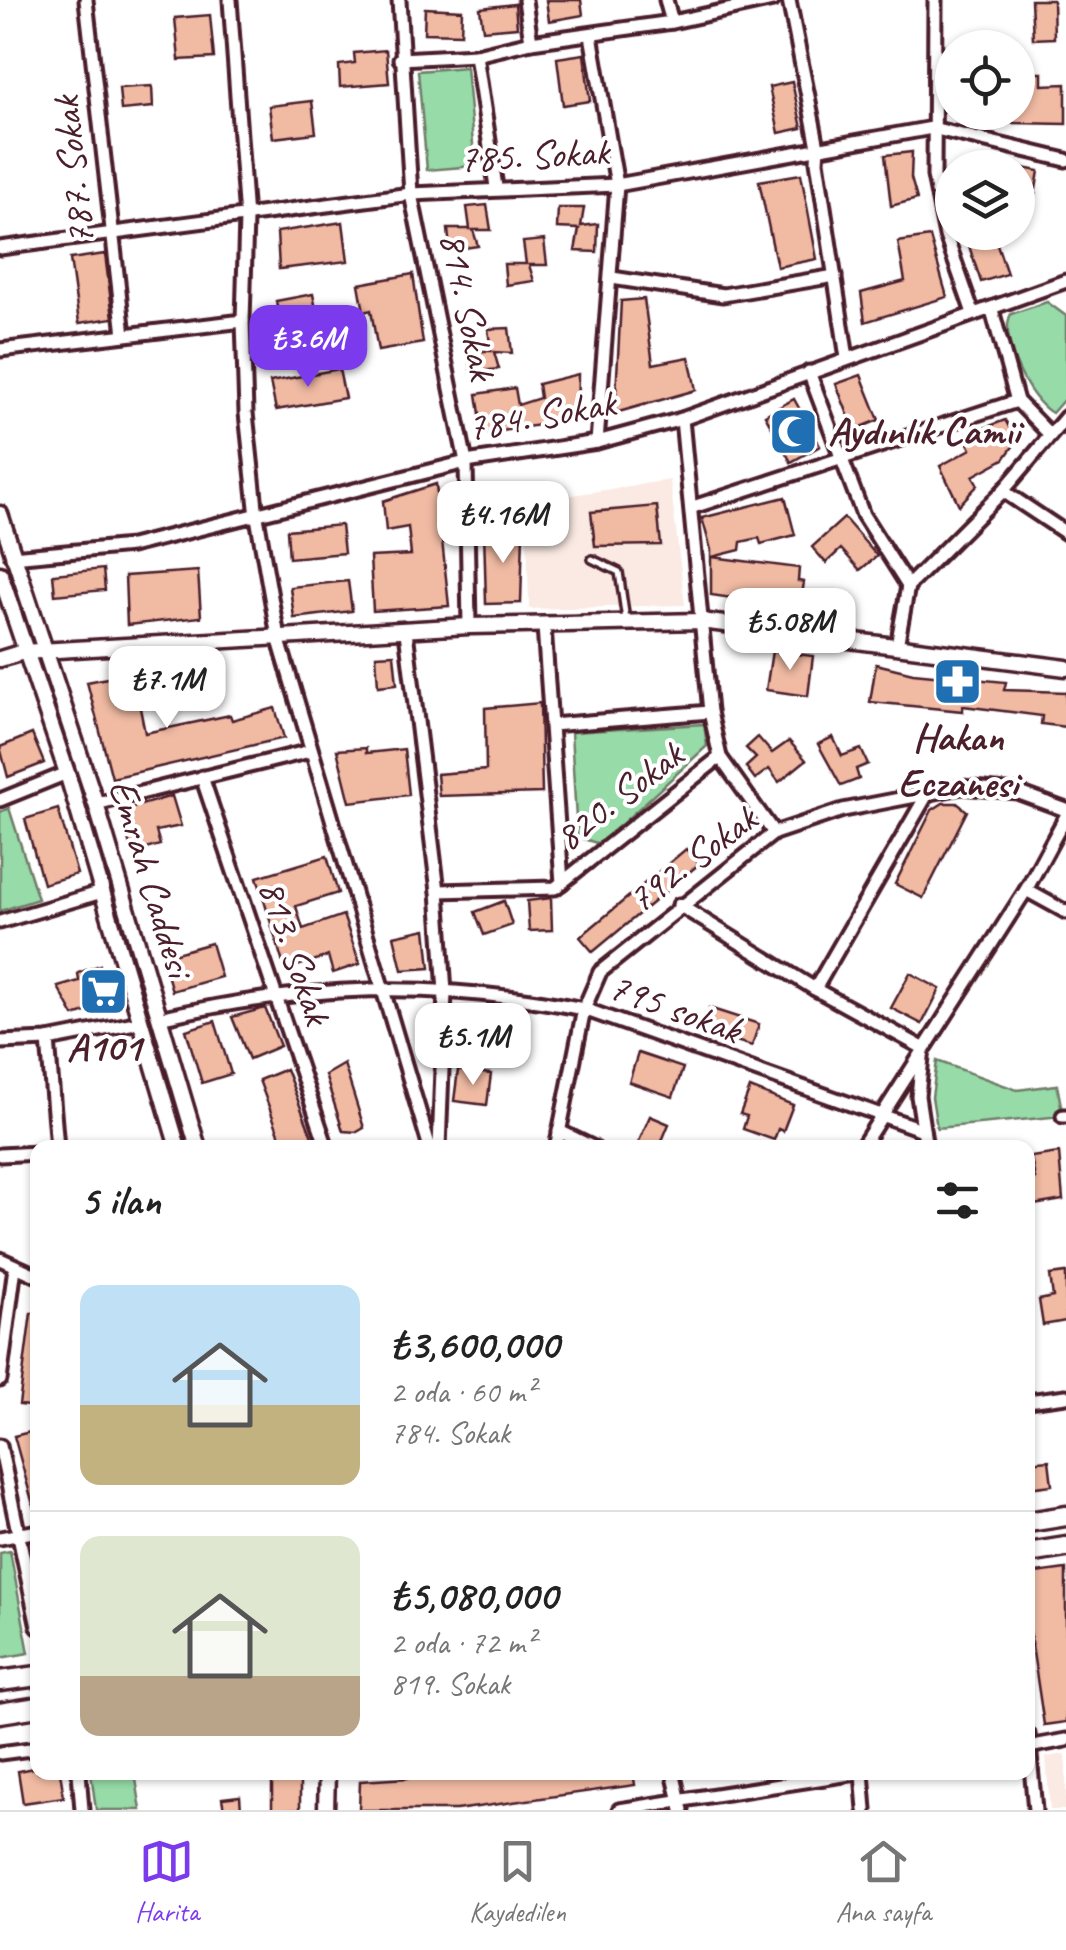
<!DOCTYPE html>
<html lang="tr">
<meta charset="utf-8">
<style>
body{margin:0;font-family:Caveat,sans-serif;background:#f2f2f2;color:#222;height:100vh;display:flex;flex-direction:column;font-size:38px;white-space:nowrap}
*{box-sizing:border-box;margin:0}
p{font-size:32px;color:#767676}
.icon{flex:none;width:55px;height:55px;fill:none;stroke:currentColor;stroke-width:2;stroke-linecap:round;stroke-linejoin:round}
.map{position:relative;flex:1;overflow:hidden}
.side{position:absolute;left:30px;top:1140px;width:1005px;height:640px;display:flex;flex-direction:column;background:#fff;border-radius:20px;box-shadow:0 2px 8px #0004}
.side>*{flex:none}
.fabs{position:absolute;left:935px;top:30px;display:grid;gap:20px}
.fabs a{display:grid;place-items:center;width:100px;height:100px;border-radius:50%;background:#fff;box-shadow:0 2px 8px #0004;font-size:50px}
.price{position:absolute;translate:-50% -85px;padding:0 22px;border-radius:20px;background:#fff;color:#222;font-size:32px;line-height:65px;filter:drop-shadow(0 2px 5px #0008)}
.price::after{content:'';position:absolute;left:50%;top:60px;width:30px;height:22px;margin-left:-15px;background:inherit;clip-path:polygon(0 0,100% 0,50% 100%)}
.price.selected{background:#7c3aed;color:#fff}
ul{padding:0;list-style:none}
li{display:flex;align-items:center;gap:30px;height:250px;padding:0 50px}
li+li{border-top:2px solid #e0e0e0}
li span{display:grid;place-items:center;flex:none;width:280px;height:200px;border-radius:20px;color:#555}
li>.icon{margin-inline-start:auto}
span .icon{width:120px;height:120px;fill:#fffc;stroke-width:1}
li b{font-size:42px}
h2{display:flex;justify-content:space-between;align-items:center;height:120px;padding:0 50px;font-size:42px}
.tab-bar{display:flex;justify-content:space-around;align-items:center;height:140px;border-top:2px solid #e0e0e0;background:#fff;font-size:28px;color:#767676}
.tab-bar a{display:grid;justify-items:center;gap:5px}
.tab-bar .selected{color:#7c3aed}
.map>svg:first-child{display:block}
</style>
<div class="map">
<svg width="1066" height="1810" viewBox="0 0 1066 1810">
<rect width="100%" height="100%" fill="#fff"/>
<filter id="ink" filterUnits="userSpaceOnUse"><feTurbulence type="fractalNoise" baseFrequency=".01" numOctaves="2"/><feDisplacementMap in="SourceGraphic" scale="20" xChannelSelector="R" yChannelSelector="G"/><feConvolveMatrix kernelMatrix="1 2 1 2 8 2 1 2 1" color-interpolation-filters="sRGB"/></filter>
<g filter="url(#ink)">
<g fill="#faeae3">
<path d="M670,480L685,605L529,609L526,502Z"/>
<path d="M1066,1754V1810H1050L1046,1757Z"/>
</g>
<g fill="#96dba8" stroke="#707d6a" stroke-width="2.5">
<path d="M466,67L475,166L427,170L418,71Z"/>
<path d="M1047,302L1066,316V397L1052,413C1029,401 998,338 1011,314Z"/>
<path d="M704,724L707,746L600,844L577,837L571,732Z"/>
<path d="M9,808L38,899L0,911V812Z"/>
<path d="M937,1061L1017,1090L1057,1085L1063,1116L937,1128L932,1097Z"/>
<path d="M10,1551L29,1653L0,1658V1553Z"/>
<path d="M91,1773H135L141,1810H96Z"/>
</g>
<g fill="#f0baa3" stroke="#4a1f2b" stroke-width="2.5">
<path d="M546,0H581L583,15L549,21Z"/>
<path d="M1031,0H1053L1054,38L1033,39Z"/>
<path d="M515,4L517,27L483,30L480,8Z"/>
<path d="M425,8L462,10L461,34L424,33Z"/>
<path d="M210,15L214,58L179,60L175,18Z"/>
<path d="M386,50L389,83L340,87L339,65L355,63L354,53Z"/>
<path d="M584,54L590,101L563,105L557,58Z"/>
<path d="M1018,73H1042V85L1066,84V124L1013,123Z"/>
<path d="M792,82L802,128L779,133L769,87Z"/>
<path d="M152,86L153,107L121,110L119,88Z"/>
<path d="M312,101L316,133L273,138L269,106Z"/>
<path d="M912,152L911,178L917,199L891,206L885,155Z"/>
<path d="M1018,167L1039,171L1034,201L1018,198Z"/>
<path d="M801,174L817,259L777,267L759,181Z"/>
<path d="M487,205L491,230H473L478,246L450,250L448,229H470L467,207Z"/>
<path d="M558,208H584L581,226L598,224L597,252L575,251L579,229L557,228Z"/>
<path d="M343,222L348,261L279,269L277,232Z"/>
<path d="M988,232H993L1007,274L981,282L967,240Z"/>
<path d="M930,237L947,297L865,322L861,293L905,281L898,242Z"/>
<path d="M544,240L547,265H529L534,281L506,285L504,264H526L523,242Z"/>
<path d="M105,254L113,318L79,323L70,259Z"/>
<path d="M413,274L423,343L378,351L371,310L364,312L359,284Z"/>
<path d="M313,294L319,325L282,332L276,301Z"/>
<path d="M644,299L653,364L689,357L696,390L615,413L621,301Z"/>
<path d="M509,328L512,353L494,352L499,369L471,372L469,351H491L488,329Z"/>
<path d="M339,369L345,398L276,410L270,382Z"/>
<path d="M578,374L577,419L483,434L477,394L515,388L518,405L540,398L538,384Z"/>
<path d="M861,375L879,420L854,430L836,384Z"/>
<path d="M794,399L820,446L791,462L765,415Z"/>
<path d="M1005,420L1017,441L1004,459L973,476L978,485L959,505L940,466L971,449L964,436Z"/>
<path d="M436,484L449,606L373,611L370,557L411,555L408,527L386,531L383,501Z"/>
<path d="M785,497L795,535L761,544L759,538L741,542L740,550L712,557L799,568L798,581L804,582L800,608L711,595V550L702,518Z"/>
<path d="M657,506L661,545L595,546L591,512Z"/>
<path d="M844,518L877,556L860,570L841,549L826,563L812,547Z"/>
<path d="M341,525L344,553L289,558L287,530Z"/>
<path d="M484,529L523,532L521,603L486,604Z"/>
<path d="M103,569L105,590L55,595L53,574Z"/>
<path d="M198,571L201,617L127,625L125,576Z"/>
<path d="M348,581L352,611L294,618L290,587Z"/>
<path d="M772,651L813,656L808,696L766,690Z"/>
<path d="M394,654L397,684L378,686L376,655Z"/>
<path d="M876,664L913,673L1006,682L1004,690L1066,692V727L1041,724L1042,716L963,706V711L870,702Z"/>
<path d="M133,673L145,733L230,715L232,720L275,708L284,738L112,778L87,682Z"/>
<path d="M540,703L542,793L439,796L437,774L486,770L485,708Z"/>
<path d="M32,734L44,763L8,777L0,747Z"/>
<path d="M758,737L772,753L789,741L806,760L779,782L769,769L755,779L746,767L756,758L746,748Z"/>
<path d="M833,737L842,756L861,749L868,764L856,769L859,779L841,786L818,744Z"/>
<path d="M366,748V753L404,749L409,795L350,802L337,750Z"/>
<path d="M172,796L181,826L156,831L160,845L132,853L120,811Z"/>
<path d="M943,803H957L967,811L923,898L895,884L932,810Z"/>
<path d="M58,809L77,874L43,884L25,819Z"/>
<path d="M686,849L699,864L593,952L580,937Z"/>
<path d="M327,856L338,893L296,906L303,929L343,915L360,964L333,973L328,956L285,970L257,877Z"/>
<path d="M551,898L552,930L529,931L527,901Z"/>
<path d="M504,901L512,925L484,935L475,912Z"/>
<path d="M426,929L430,968L402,970L394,936Z"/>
<path d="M211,943L221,977L172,991L162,957Z"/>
<path d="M100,965L111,1004L74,1016L58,987L79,981L78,973Z"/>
<path d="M910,973L940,989L922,1024L891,1008Z"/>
<path d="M265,1008L280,1046L249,1059L232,1017Z"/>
<path d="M709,1008L759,1024L752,1046L703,1031Z"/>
<path d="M215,1021L231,1074L202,1083L186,1030Z"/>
<path d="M638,1053L683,1068L673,1097L629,1082Z"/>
<path d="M344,1064L364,1128L357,1132L343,1131L325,1075Z"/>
<path d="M286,1069L309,1129L316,1148H262L281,1139L259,1080Z"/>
<path d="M458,1070L491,1074L487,1105L454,1101Z"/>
<path d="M750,1088L793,1105L783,1131L778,1129L774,1140L743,1129L747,1116L740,1114Z"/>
<path d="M650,1116L669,1124L659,1148H636Z"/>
<path d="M1059,1153L1063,1200L1028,1206V1180L1035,1179L1031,1157Z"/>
<path d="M1066,1273V1321L1043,1325L1039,1300L1053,1297L1050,1275Z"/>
<path d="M31,1313H38V1407L19,1405Z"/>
<path d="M38,1430V1512H35L14,1436Z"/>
<path d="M1049,1460L1052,1485L1028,1488V1462Z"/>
<path d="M1066,1569V1722L1044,1725L1028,1619V1574Z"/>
<path d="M38,1767V1772H60L64,1797L23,1803L18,1771Z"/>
<path d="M407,1772H633L635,1785L456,1810H359L360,1781L407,1778Z"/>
<rect x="272" y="1780" width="28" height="30"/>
<path d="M240,1796L241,1810H224L222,1798Z"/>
</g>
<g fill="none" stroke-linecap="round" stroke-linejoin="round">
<defs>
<path id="service" d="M592,559L619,572L626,620"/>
<g id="minor">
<path d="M86,0L124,335"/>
<path d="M230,0L246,218L243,321L246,413L257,517L278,637L430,1148"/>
<path d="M399,0L411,194L466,462L469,626"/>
<path d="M525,0L531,42"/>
<path d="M666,0L672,22"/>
<path d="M789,0L818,147L817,161L847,358"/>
<path d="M935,0L934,176L946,236L973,313"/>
<path d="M591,35L617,185L597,442"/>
<path d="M476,55L496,187"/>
<path d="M400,59L476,55L531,42L672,22L773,0"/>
<path d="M0,248L411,194L617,185L932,128L1066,160"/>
<path d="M612,278L723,295L835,276"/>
<path d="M992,310L1017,401L1049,434"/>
<path d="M0,350L243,321"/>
<path d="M809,372L863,515L908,586"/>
<path d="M682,419L710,712L720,757L774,833"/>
<path d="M1003,491L1066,533"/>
<path d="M693,507L1017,401"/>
<path d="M12,557L131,546L466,462L597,442L682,419L1066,281"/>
<path d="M544,626L562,883"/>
<path d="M406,632L438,891L445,992L439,1148"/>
<path d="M897,646L908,586L1003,491L1066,417"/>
<path d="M551,725L710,712"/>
<path d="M202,777L327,1148"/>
<path d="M0,800L67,773"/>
<path d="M96,804L310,751"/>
<path d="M1026,890L1066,912"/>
<path d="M438,891L555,888L720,757"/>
<path d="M679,905L815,989L923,1048L918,1096L926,1148"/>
<path d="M0,922L102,892"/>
<path d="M815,989L929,791"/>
<path d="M159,1018C307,984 434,980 584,1009L923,1130"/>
<path d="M48,1040L57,1148"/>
<path d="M0,1042L48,1040L140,1022"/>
<path d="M1063,1116H1066"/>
<path d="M559,1131L594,1148"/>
<path d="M556,1148L584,1009L600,972L774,833L843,810L962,787L1017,792L1066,810"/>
<path d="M861,1148L1026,890L1066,816"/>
<path d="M0,1155L38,1153"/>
<path d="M0,1259L38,1276"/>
<path d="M0,1380L15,1267"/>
<path d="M1028,1401L1066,1396"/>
<path d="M0,1446L38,1627"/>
<path d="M0,1538L38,1531"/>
<path d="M1028,1734L1035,1810"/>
<path d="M1028,1747L1066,1740"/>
<path d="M0,1753L38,1748"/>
<path d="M79,1772L82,1810"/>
<path d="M673,1772L682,1810"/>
<path d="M862,1772L865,1810"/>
<path d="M619,1810L863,1772"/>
</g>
<g id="tertiary">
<path d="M0,514L96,804L198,1148"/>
<path d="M0,574L67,773L178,1148"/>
<path d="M0,659L23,652L469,626L701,621L1066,668"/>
<path d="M326,1810L327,1772"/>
</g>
<g id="primary">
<path d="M1028,1522L1066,1516"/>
<path d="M1028,1553L1066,1547"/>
<path d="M0,1681L38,1676"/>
<path d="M0,1713L38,1707"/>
</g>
</defs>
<use href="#service" stroke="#4a1f2b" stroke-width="12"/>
<use href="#minor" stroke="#4a1f2b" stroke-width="19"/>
<use href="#tertiary" stroke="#4a1f2b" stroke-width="21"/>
<use href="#primary" stroke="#4a1f2b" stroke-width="25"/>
<use href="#service" stroke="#fff" stroke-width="5"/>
<use href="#minor" stroke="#fff" stroke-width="11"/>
<use href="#tertiary" stroke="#fff" stroke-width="14"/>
<use href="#primary" stroke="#fff" stroke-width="18"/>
</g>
</g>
<defs>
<symbol id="mosque-square" viewBox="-11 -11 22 22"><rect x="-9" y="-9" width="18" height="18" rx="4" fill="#1f6fb2" stroke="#fff"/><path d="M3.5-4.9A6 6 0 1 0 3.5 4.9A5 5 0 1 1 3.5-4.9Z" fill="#fff"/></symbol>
<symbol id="pharmacy-square" viewBox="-11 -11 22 22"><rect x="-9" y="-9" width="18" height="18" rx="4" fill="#1f6fb2" stroke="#fff"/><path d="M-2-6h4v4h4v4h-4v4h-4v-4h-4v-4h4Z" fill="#fff"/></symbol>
<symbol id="supermarket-square" viewBox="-11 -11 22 22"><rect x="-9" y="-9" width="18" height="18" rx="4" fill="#1f6fb2" stroke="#fff"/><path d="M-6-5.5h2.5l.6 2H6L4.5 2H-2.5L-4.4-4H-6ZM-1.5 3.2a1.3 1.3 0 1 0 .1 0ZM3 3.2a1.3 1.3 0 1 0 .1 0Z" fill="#fff"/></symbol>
</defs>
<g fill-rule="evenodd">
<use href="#mosque-square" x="766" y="404" width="55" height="55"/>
<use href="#pharmacy-square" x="930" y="654" width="55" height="55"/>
<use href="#supermarket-square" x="76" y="964" width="55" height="55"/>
</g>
<g text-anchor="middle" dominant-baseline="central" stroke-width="8" stroke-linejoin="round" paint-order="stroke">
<g font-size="40" fill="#4a1f2b" stroke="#fff">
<text transform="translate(534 155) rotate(-3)">785. Sokak</text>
<text transform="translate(73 171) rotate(-96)">787. Sokak</text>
<text transform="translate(468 306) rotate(78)">814. Sokak</text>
<text transform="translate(541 415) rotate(-10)">784. Sokak</text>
<text transform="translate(619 796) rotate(-38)">820. Sokak</text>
<text transform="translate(692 859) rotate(-37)">792. Sokak</text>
<text transform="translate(151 878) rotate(73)">Emrah Caddesi</text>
<text transform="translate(295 952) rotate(71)">813. Sokak</text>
<text transform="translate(675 1008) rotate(20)">795 sokak</text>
</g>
<g font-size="40" font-weight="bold" fill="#4a1f2b" stroke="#fff">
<text x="828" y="431" text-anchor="start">Aydınlık Camii</text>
<text x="958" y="737">Hakan<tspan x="958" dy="46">Eczanesi</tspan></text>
<text x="104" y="1047">A101</text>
</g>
</g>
</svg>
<div class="fabs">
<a><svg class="icon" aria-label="locate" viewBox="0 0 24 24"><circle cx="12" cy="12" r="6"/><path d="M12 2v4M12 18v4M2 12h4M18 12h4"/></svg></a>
<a><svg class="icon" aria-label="layers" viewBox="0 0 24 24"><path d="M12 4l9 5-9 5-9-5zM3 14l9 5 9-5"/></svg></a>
</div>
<b class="price selected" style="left:308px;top:390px">₺3.6M</b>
<b class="price" style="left:503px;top:566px">₺4.16M</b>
<b class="price" style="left:790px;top:673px">₺5.08M</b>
<b class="price" style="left:167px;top:731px">₺7.1M</b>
<b class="price" style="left:473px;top:1088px">₺5.1M</b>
<section class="side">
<h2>5 ilan<svg class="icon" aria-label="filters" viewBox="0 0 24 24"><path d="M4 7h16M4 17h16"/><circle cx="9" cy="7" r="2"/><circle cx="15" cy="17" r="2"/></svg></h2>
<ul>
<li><span style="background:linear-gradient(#bfe0f5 60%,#c2b280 0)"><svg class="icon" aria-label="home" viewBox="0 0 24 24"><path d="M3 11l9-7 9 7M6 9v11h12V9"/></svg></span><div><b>₺3,600,000</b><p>2 oda · 60 m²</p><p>784. Sokak</p></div></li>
<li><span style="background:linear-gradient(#dfe7d0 70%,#b9a48a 0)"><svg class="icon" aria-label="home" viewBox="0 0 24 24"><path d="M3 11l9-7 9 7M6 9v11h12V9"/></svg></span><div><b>₺5,080,000</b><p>2 oda · 72 m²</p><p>819. Sokak</p></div></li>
</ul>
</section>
</div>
<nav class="tab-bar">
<a class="selected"><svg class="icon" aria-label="map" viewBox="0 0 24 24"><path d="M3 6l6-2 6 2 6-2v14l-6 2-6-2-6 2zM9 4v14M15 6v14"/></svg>Harita</a>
<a><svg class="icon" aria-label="saved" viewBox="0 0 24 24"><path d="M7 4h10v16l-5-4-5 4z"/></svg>Kaydedilen</a>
<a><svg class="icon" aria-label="home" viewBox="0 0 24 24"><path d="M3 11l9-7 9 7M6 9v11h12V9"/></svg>Ana sayfa</a>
</nav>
